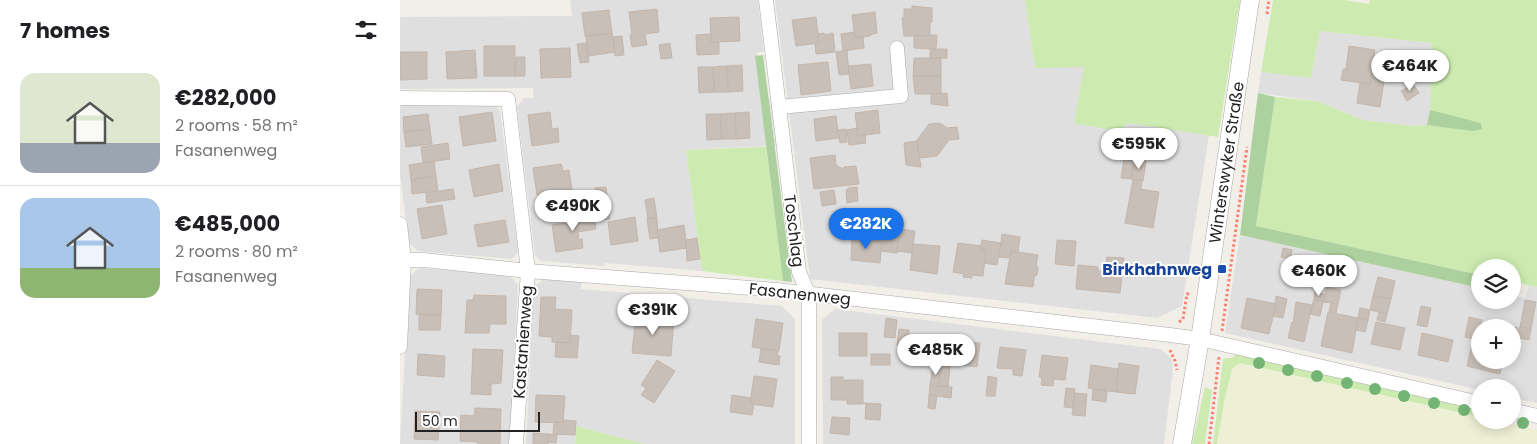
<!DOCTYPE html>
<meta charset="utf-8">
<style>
body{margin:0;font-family:Poppins,sans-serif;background:#f6f6f6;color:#202124;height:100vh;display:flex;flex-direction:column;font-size:19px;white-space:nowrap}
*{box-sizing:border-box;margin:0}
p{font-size:16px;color:#757577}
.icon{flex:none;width:28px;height:28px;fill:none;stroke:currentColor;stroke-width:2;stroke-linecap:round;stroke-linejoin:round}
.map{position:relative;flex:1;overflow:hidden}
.panel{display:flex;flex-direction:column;background:#fff;width:400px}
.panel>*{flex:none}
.tools{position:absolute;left:1071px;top:259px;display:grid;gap:10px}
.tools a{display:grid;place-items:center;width:50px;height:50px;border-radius:50%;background:#fff;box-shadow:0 2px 12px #0003;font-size:25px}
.scale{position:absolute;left:15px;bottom:12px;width:125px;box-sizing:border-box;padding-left:5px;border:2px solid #222;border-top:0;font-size:14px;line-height:18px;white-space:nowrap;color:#222;-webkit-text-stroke:4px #fff;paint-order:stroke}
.price{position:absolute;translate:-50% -42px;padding:0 11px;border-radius:18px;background:#fff;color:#222;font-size:16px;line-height:32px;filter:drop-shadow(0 1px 2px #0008)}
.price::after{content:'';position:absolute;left:50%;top:30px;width:15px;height:11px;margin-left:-8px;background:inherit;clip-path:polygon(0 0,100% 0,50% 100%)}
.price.current{background:#1a73e8;color:#fff}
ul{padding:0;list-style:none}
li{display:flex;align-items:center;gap:15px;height:125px;padding:0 20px}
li+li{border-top:1px solid #e0e0e0}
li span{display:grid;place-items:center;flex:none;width:140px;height:100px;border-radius:15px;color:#555}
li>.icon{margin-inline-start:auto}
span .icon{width:60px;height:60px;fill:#fffc;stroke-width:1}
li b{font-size:21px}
h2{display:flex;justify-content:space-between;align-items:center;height:60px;padding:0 20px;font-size:21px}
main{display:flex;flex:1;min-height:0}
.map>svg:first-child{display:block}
</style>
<main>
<section class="panel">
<h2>7 homes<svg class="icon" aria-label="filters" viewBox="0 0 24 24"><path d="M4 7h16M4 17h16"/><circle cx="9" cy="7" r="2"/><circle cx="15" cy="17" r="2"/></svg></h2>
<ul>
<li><span style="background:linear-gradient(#dfe7d0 70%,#9aa5b1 0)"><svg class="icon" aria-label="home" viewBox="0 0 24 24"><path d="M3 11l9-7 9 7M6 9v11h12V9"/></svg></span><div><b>€282,000</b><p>2 rooms · 58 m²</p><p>Fasanenweg</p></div></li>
<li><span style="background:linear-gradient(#a9c7e8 70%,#8fb573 0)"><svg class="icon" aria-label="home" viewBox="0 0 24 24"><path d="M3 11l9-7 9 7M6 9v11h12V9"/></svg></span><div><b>€485,000</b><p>2 rooms · 80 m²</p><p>Fasanenweg</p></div></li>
</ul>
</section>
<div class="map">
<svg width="1137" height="444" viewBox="0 0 1137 444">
<rect width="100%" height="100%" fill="#f2efe9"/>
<g fill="#e0dfdf" fill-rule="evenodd">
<path d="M170,0H357L358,1L364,52H357L362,99H370L376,146L286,150L302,271L205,263L204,266L141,261L135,255L117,107L124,98H134L133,88L0,89V17L172,16Z"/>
<path d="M375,0H625L635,68L684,66L728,123L809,135L782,306L757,318L410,279Z"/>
<path d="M920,31L1032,43L1030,110L1027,125L1014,126L963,120L917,101L858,93L861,72L911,78Z"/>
<path d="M2,105H94L100,110L118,252L112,259L18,251L9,243L0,175V108Z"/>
<path d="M840,235L1080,288V300H1112L1113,296L1125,298L1129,285L1137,287V403L1113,398L1112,388H1080V390L825,333ZM1080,328H1112V360H1080Z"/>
<path d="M19,268L109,275L118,285L110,444H0L9,277Z"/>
<path d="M145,278L181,281V289L382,306L395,319V444H244L176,426L175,444H126L134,287Z"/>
<path d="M435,309L760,349L770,357L772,361L773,369L764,444H423L422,320Z"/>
</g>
<path fill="#eef0d5" d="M840,363L1080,417V420H1094L1137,430V444H817L825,398L832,369Z"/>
<g fill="#cdebb0">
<path d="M625,0H840L818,137L728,123L718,131L674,123L684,67L635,68Z"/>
<path d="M873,0H944L969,4L970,0H1137V287L1113,282L1112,268H1080V275L856,226L875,97L917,101L963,120L1014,126L1027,125L1030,110L1032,43L920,31L911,78L861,72Z"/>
<path d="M366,147L383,281L302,271L286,150Z"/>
<path d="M836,351L1080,407V417L840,363L832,369L825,398L817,444H813L823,359L834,357Z"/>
<path d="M805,387L812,390L805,444H792Z"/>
<path d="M176,426L244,444H175Z"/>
</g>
<g fill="#add19e">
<path d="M363,55L392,282L383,281L355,56Z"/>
<path d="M858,93L875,97L856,226L1080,275V288L840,235Z"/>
<path d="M1030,110L1081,123L1082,129L1073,131L1027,125Z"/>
</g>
<g fill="#c7bfb8" stroke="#c4b6ab">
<path d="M512,6L532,8V22H530V36H504L502,18L504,17V9H512Z"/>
<path d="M257,9L259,32L245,34L247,45L232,47L230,35L232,34L229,12Z"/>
<path d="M209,10L212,33L185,36L182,13Z"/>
<path d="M475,12L477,33L472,34L470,36L455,38L452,15Z"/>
<path d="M339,17L340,41L311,42L310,18Z"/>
<path d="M416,17L419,43L396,46L392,20Z"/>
<path d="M454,32L455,38L463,37L464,48L443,51L441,34Z"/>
<path d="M212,33L215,52L188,56L186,36Z"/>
<path d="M424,33L425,35L433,33L435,52L416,54L415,44L419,43L418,34Z"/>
<path d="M311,34V42H319V54L297,55L296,35Z"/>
<path d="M537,35L536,49L514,48V36Z"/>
<path d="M222,36L224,55L215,56L213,37Z"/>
<path d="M186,43L189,62L180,63L177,44Z"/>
<path d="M270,43L272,58L261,59L259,45Z"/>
<rect x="84" y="46" width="31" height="30"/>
<path d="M949,46L975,50L970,84L941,80L943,69H946Z"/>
<path d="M170,48L171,77L141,78L140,49Z"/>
<rect x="530" y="49" width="17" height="9"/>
<path d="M75,50L77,78L47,79L46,52Z"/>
<path d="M447,50L449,74L439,75L436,52Z"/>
<path d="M0,52H27V79L0,80Z"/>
<path d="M116,57H125V76H115Z"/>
<path d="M514,58H541V76H513Z"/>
<path d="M428,62L431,91L401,95L398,65Z"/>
<path d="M471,64L473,86L451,89L448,66Z"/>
<path d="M342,65L343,91L328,92L327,66Z"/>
<path d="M327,66L328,92H314L313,67Z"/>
<path d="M298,67H313L314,92L299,93Z"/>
<path d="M972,73L985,75L980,107L957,103L960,83L970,84Z"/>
<path d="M513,76H541V94H515Z"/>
<path d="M1013,84L1019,93L1007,101L1001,91Z"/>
<path d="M547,93L548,106L531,104V94Z"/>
<path d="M478,110L480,133L458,136L455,113Z"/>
<path d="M92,112L96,141L63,146L59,117Z"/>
<path d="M150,112L152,129L158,128L159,142L132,146L128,115Z"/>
<path d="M349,112L350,138L336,139L335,113Z"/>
<path d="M335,113L336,139H322L320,114Z"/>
<path d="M28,114L30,129L4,132L3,117Z"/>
<path d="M306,114H320L322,139L307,140Z"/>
<path d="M436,116L439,138L416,141L414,119Z"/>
<path d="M540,123L547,128L557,127L559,139L549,140L537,156L519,158L517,140L529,124Z"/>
<path d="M457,128L458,136L465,135L466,143L449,145L447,130Z"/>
<path d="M30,129L32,144L6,147L4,132Z"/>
<path d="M446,129L447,142L440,143L438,130Z"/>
<path d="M517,141L521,167L506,165L504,143Z"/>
<path d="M48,143L50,159L23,163L21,147Z"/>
<path d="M435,155L436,165L443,169L444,167L456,166L459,184L414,189L410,158Z"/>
<path d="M724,158L734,160L731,179L721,178Z"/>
<path d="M734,160L746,161L743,181L731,179Z"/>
<path d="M34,161L36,176L11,180L9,165Z"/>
<path d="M99,164L103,191L74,197L69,170Z"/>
<path d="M161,164L163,171L169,170L172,190H168L170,204L150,207L148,193L137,195L133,168Z"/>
<path d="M36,176L38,191L12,194L11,180Z"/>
<path d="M733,180L742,181L741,189L759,192L753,228L725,223Z"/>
<path d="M206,187L208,203L197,204L195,188Z"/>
<path d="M457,187L458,201L447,203L446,191L448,188Z"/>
<path d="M53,189L55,199L27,203L26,193Z"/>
<path d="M434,190L436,204L422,206L420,192Z"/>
<path d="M254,198L257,218L248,219L245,200Z"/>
<path d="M208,203L210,219L199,220L197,204Z"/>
<path d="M42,205L47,234L22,239L17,209Z"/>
<path d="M193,209L196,229L178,232L179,240L182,239L183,248L156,252L152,225L180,221L179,211Z"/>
<path d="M235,217L238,241L211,245L208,222Z"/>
<path d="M257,218L258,238L250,239L247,219Z"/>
<path d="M105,220L109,242L78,247L74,225Z"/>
<path d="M284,225L287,248L260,252L257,230Z"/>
<path d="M499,229L515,231L512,253L497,251Z"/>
<path d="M482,231L499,233L497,253L481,251Z"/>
<path d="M602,234L620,237L618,252L611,251L610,258L599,257Z"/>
<path d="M297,238L300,259L287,261L286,240Z"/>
<path d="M452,238L482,241L480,263L451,260Z"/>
<path d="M582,240L601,243L597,265L584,263L586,250H580Z"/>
<path d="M657,240L676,241L674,266L655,264Z"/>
<path d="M558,243L581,246L580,250H586L583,276L572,275V278L563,277L564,274L553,272Z"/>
<path d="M513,244L540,246L537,274L510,270Z"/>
<path d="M883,248L892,250L890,259L881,257Z"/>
<path d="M611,251L638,255L636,265L638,268L637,275L634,277L633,287L605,284Z"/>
<path d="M707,257L724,258L720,293L676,289L678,265L698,267V271H705Z"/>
<path d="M934,257L947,259L945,270L932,267Z"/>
<path d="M978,277L995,281L991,299L973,296Z"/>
<path d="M927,287L941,290L936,313L929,311L931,303L923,302Z"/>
<path d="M17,289L42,290L41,315L16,314Z"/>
<path d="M915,292L925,295L923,302L914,299Z"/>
<path d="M74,295L106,296V324H90L89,333H65L67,300H73Z"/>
<path d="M876,296L887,299L883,318L873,316Z"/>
<path d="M973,296L991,299L987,314L970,310Z"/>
<path d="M141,297H156L155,309L172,310L170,343L152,342V337L139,336Z"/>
<path d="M847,298L876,304L869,334L841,328Z"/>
<path d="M914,299L923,302L920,316L910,314Z"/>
<path d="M1125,300L1136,302L1131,329L1120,327Z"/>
<path d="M896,302L912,305L904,342L888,338L892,322L893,323Z"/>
<path d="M1021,306L1031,308L1027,327L1017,325Z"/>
<path d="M960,308L970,310L968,320L958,318Z"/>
<path d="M928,312L958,318L952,353L921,346Z"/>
<path d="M979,312L987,314L985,322L977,320Z"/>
<path d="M19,315H41L40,330H19Z"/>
<path d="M236,315L274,318L271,356L232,353Z"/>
<path d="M1069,317L1082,320L1078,336L1074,335L1073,339L1065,337Z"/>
<path d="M486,318L497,320L495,338L484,337Z"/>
<path d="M959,318L968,320L965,332L956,330Z"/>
<path d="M356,319L383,323L379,351L352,347Z"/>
<path d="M976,322L1005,328L1000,350L971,344Z"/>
<path d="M1107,325L1118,328L1113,348L1112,328H1106Z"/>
<path d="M1120,327L1131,329L1129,340L1117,338Z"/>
<path d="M499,329L509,330L508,347L497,345Z"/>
<rect x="439" y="333" width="28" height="23"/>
<path d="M1022,333L1053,340L1048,362L1018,355Z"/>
<path d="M170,335L179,336L177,358L155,357L156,342L170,343Z"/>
<path d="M1074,335L1080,336V360H1086L1083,370L1067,366Z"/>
<path d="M509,336L536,339L533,361L506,358Z"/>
<path d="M553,341L580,343L577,367L551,364L550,367Z"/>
<path d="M600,347L626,350L622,376L613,375V369L597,368Z"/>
<path d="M361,348L378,351L377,356H380L379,365L359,362Z"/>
<path d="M73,349L103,350L101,383L91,384V395L71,394Z"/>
<path d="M18,354L45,356L44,377L17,375Z"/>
<rect x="471" y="354" width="19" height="11"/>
<path d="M642,355L668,358L665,380L654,379L653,386L641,385L642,377H639Z"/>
<path d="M257,360L275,371L254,403L241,395L246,388L241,385Z"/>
<path d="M1086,360H1103L1100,374L1083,370Z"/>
<path d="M719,363L739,366L735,394L716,392Z"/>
<path d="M533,365L541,366L539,386L530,385Z"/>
<path d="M691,365L718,369L716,392L688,388Z"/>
<path d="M541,366L550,367L548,386H539Z"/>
<path d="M354,376L377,379L373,407L350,404Z"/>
<path d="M588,376L597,378L595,396H586Z"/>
<path d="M431,377H443V380H463V404H447V400H431Z"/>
<path d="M530,385L552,387L551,398L529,395Z"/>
<path d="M666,388L675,389L673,408L664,407Z"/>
<path d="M693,389L707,391L706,402L692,400Z"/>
<path d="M675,393L687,394L685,416L672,415Z"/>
<path d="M136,395L165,396L163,423L135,422Z"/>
<path d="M332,395L351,398L350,404H354L352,415L330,412Z"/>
<path d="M529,395L537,396L535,409L528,408Z"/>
<path d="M463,403L481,404L480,420L465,419L466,404Z"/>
<path d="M75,408L101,409L100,444H77L78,442L60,441L61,415L74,416Z"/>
<path d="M15,411L40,412L38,440L14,439Z"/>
<path d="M432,417L450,418L449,435L430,433Z"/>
<path d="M164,420L176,421L175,435L153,434L154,422L163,423Z"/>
<path d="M133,433L148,434V444H133Z"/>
<path d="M148,434L157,435L156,443L147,442Z"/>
</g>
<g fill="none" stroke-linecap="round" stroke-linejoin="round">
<defs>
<g id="minor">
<path d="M366,0L399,272L409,295V444"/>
<path d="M0,98L108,99L128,271L116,444"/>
<path d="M379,107L501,96L497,48"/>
<path d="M0,224L4,260L0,347"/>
<path d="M0,260H24L128,271L377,290L770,335L800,339L1080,403"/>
<path d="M1112,410L1137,416"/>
</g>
<g id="tertiary">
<path id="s1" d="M782,444L800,339L850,0"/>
</g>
</defs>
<use href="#minor" stroke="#a9a9a9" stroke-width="15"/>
<use href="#tertiary" stroke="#a9a9a9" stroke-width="19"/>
<g stroke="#fa8072" stroke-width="3" stroke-dasharray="2.5 2.5" stroke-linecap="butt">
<path d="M867,14L869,0"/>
<path d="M779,322L783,319L787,294H791"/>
<path d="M822,331L847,147"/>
<path d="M770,350L775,361L777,370"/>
<path d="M809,444L819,357"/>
</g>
<use href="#minor" stroke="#fff" stroke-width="14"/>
<use href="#tertiary" stroke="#fff" stroke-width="18"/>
</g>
<g fill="#74b475">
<circle cx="859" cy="363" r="6"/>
<circle cx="888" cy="370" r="6"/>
<circle cx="917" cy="376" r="6"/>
<circle cx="947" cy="383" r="6"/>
<circle cx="975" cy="389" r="6"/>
<circle cx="1004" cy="396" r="6"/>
<circle cx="1034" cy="403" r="6"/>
<circle cx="1064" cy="410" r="6"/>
<circle cx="1123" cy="423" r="6"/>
</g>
<rect fill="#1a4fb4" stroke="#fff" stroke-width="2" x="817" y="264" width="10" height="10" rx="2.5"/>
<g text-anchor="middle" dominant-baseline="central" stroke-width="4" stroke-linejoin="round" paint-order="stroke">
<g font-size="16" fill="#222" stroke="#fff">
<text stroke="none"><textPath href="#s1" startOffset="285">Winterswyker Straße</textPath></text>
<text transform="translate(394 231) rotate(83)">Toschlag</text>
<text transform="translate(400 294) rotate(6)">Fasanenweg</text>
<text transform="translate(123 342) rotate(-86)">Kastanienweg</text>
</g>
<g font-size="16" font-weight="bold" fill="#164399" stroke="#fff" text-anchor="end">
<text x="812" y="269">Birkhahnweg</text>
</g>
</g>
</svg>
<div class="tools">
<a><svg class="icon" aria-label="layers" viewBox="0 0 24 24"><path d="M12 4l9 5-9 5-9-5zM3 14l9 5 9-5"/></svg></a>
<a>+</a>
<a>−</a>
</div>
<div class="scale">50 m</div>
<b class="price" style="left:1010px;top:92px">€464K</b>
<b class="price" style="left:739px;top:170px">€595K</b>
<b class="price" style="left:173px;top:232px">€490K</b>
<b class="price current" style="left:466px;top:250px">€282K</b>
<b class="price" style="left:919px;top:297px">€460K</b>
<b class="price" style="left:253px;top:336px">€391K</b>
<b class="price" style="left:536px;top:376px">€485K</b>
</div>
</main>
